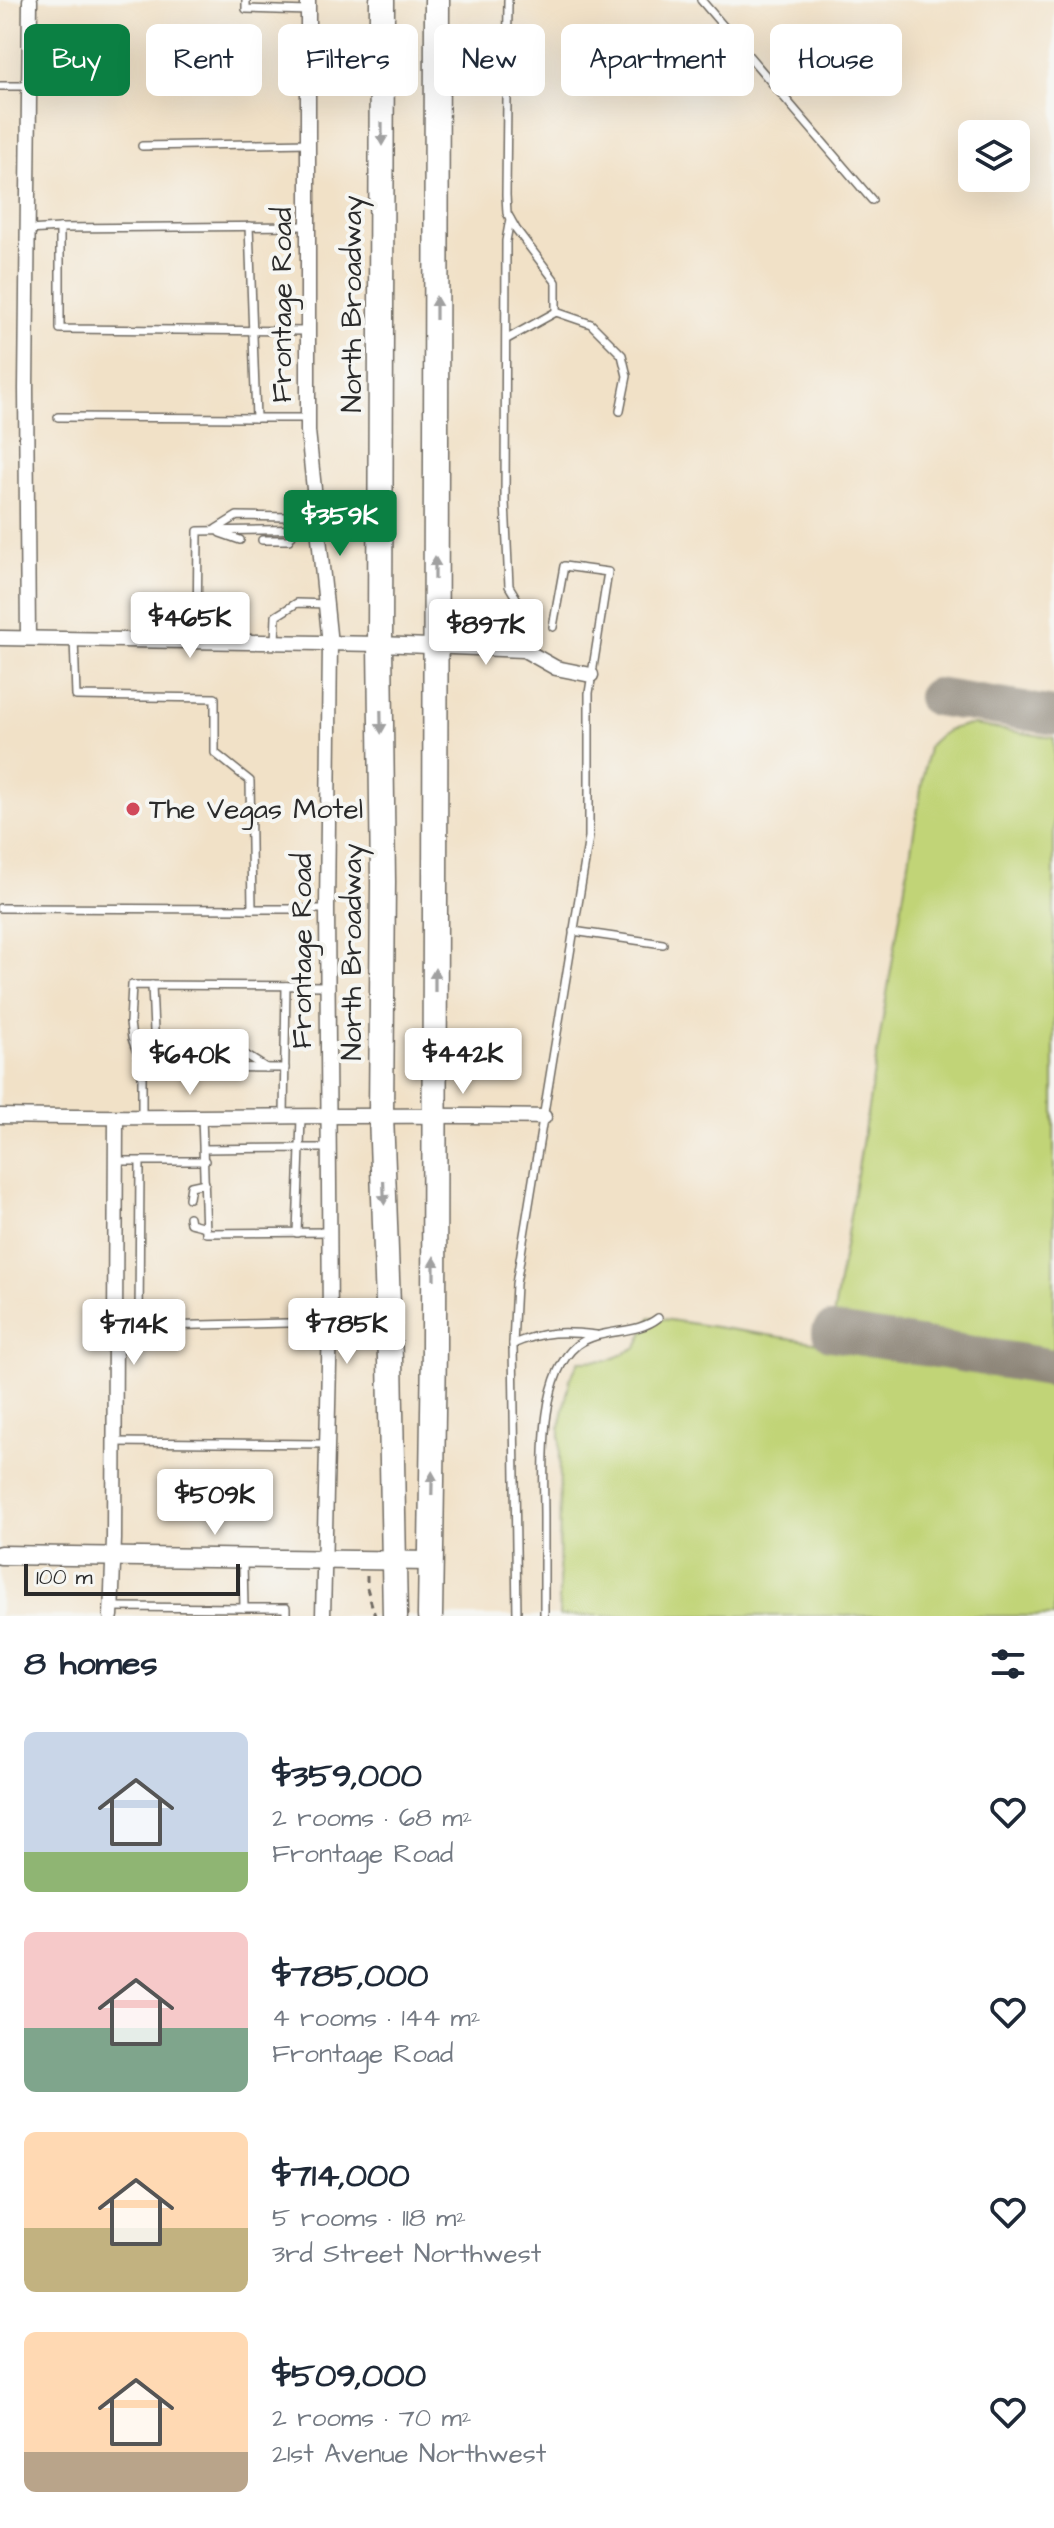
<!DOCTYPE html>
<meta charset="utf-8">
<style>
body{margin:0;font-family:"Architects Daughter",sans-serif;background:#f6f6f7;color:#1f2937;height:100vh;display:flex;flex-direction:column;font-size:30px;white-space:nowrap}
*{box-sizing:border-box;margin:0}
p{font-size:26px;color:#747a83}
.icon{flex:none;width:44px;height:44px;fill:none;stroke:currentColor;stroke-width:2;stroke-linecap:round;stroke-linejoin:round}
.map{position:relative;height:1616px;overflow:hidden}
.side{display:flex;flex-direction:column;background:#fff;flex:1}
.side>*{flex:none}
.guide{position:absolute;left:24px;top:24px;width:1006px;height:72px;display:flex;gap:16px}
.buttons{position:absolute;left:958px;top:120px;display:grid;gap:16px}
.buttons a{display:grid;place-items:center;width:72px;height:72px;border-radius:12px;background:#fff;box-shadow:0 8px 32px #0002;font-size:40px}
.scale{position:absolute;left:24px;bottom:20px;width:216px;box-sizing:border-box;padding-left:8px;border:4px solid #2b2b2b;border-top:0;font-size:22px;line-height:28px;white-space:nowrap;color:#2b2b2b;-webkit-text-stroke:6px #f6f6f2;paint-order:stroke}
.price{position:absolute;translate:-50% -68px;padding:0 18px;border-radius:8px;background:#fff;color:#222;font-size:26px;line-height:52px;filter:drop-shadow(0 2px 4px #0008)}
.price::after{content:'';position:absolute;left:50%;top:48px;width:24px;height:18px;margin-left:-12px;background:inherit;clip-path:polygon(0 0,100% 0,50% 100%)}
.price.on{background:#0b8043;color:#fff}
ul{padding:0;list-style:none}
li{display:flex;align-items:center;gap:24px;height:200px;padding:0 24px}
li span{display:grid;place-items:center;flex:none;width:224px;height:160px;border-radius:12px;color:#555}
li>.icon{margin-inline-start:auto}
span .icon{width:96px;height:96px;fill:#fffc;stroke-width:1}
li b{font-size:34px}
h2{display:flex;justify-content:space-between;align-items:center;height:96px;padding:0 24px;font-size:34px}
.chip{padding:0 28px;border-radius:12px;background:#fff;box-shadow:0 8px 32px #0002;font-size:28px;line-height:72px}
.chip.on{background:#0b8043;color:#fff}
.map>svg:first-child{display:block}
</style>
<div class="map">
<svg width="1054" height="1616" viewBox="0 0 1054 1616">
<rect width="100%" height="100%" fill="#f6f6f2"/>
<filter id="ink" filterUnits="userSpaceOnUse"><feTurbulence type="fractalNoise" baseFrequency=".0125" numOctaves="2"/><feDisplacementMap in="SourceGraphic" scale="16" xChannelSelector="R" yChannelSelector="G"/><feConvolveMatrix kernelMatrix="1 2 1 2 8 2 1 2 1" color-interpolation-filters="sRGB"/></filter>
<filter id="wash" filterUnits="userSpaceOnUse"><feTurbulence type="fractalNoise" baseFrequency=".006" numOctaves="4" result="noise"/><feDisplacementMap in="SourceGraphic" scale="32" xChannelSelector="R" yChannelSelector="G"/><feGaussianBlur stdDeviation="1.8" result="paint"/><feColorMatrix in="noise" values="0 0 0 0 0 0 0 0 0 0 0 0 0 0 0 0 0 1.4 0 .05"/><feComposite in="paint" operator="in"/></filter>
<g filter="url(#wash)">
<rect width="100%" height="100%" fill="#f1e1c7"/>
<g fill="#c1d477" stroke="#768051" stroke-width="2">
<path d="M974,725L1054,738V1354L833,1318L928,747C942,731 952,726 974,725Z"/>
<path d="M650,1317L1054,1379V1616H559L560,1428L570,1379L579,1361L610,1360L637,1347Z"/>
</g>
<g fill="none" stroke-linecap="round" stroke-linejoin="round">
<g stroke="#8e8679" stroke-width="38">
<path d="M936,697L1054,716"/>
<path d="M831,1332L1054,1368"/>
</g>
</g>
</g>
<g filter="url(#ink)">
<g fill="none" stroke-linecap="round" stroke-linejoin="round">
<defs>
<g id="service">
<path d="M246,0V9L308,11"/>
<path d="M508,0L506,195L507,213L516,229L556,282V312"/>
<path d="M701,0L872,200"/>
<path d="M0,86H29"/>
<path d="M142,146L309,143"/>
<path d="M510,219L506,241L505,502L509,586L527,616L524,650"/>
<path d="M60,228L309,226"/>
<path d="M28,230L60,228V329L309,331"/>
<path d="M507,339L556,312L591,324L622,355L627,376L620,411"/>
<path d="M58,417L256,418L249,226"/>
<path d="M256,418H308"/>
<path d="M216,529L237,516L290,517L296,528"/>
<path d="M220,533L240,540"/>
<path d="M262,540H289L296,528"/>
<path d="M74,638L76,696L215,698V753L250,781L252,909H327"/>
<path d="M197,641L198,531L318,529"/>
<path d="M275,643L276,616L297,603L326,604"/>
<path d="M0,908L252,909"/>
<path d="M573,931L663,944"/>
<path d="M152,985L154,1031L157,1044L173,1051L207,1050"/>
<path d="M217,1050L241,1052L266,1068"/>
<path d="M142,1067L285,1068"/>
<path d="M202,1116L206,1233L329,1232"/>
<path d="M284,1116L286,986"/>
<path d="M142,1117V1067L132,1038L130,1023L132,985L328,986"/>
<path d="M301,1117L300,1148H329"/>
<path d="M204,1149L300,1148L297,1233"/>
<path d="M117,1161H205"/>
<path d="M189,1198L191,1186L205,1183"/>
<path d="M189,1217L190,1223L206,1227"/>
<path d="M115,1327L330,1322"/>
<path d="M139,1327L140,1162"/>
<path d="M513,1344C544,1331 563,1331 596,1335"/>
<path d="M114,1442L325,1444"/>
<path d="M243,1561L244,1608H286V1616"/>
<path d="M111,1607L244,1608"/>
<path d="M517,1616L513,1344L516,1284L589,837V693L608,572L564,566L553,627"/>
<path d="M544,1616C544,1583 544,1550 544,1517C544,1471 537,1377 577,1345C602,1327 635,1336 658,1318"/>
</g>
<g id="minor">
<path d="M308,0V431L330,644L327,909L330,1322L323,1616"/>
<path d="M0,638L380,644L524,650L556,668L591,675"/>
<path d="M28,638L26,389L30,0"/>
<path d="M0,1116C181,1120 363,1113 544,1117"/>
<path d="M111,1616L114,1539L116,1118"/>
</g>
<path id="tertiary" d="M0,1555L430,1561"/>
<g id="primary">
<path d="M382,0L380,644L383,882L381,1115L390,1359L395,1616"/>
<path d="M430,1616L434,1346L437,0"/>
</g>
</defs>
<use href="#service" stroke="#706b62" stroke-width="10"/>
<use href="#minor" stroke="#706b62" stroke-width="17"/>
<use href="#tertiary" stroke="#706b62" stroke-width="21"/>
<use href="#primary" stroke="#706b62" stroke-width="27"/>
<path stroke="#706b62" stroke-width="3" stroke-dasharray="6 6" stroke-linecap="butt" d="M367,1576V1588L375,1616"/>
<use href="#service" stroke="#fff" stroke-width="7"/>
<use href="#minor" stroke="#fff" stroke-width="14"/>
<use href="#tertiary" stroke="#fff" stroke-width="18"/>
<use href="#primary" stroke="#fff" stroke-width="24"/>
</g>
<defs><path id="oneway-solid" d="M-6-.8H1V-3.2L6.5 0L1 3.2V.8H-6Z" transform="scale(2)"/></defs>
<g fill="#a0a0a0">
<use href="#oneway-solid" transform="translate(382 134) rotate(90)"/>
<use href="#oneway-solid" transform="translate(436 308) rotate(-90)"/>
<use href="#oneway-solid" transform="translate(435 568) rotate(-90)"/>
<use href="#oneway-solid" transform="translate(381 722) rotate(89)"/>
<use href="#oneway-solid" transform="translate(435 980) rotate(-90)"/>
<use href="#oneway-solid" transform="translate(384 1193) rotate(88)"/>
<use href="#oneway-solid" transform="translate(434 1268) rotate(-90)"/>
<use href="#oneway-solid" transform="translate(432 1483) rotate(-89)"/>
</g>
</g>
<circle fill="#d1495b" stroke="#f6f6f2" stroke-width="3" cx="133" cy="809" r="8"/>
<g text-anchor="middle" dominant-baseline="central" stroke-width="8" stroke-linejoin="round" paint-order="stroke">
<g font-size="28" fill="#2b2b2b" stroke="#f6f6f2">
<text transform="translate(352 304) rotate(-90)">North Broadway</text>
<text transform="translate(282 305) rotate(-90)">Frontage Road</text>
<text transform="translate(302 951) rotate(-90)">Frontage Road</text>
<text transform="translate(352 952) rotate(-90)">North Broadway</text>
</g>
<g font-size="28" fill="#2b2b2b" stroke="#f6f6f2" text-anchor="start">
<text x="149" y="809">The Vegas Motel</text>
</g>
</g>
</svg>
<div class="buttons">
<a><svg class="icon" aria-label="layers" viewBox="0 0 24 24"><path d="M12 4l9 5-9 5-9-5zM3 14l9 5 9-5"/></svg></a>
</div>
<div class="scale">100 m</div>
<b class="price on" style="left:340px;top:558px">$359K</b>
<b class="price" style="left:190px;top:660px">$465K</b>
<b class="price" style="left:486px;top:667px">$897K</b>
<b class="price" style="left:463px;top:1096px">$442K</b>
<b class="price" style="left:190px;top:1097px">$640K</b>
<b class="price" style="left:347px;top:1366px">$785K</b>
<b class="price" style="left:134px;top:1367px">$714K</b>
<b class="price" style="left:215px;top:1537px">$509K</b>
<div class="guide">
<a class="chip on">Buy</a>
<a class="chip">Rent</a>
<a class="chip">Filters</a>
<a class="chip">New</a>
<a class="chip">Apartment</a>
<a class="chip">House</a>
</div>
</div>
<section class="side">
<h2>8 homes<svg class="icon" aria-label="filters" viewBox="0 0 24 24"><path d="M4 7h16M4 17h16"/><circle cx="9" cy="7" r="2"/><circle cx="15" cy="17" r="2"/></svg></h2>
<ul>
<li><span style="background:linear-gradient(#c9d6e8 75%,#8fb573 0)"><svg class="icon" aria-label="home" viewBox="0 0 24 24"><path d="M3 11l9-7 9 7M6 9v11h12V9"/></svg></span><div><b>$359,000</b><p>2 rooms · 68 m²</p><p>Frontage Road</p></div><svg class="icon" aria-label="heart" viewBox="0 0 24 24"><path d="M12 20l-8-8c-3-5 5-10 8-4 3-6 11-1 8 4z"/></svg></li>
<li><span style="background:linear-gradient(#f6c9c9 60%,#7fa58c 0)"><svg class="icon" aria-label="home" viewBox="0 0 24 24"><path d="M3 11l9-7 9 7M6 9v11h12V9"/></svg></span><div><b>$785,000</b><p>4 rooms · 144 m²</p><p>Frontage Road</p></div><svg class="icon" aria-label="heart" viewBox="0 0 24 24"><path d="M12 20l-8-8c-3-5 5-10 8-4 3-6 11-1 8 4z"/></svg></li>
<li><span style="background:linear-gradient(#ffd9b3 60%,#c2b280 0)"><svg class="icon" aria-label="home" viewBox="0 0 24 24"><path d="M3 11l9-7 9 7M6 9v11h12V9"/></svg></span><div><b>$714,000</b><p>5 rooms · 118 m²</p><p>3rd Street Northwest</p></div><svg class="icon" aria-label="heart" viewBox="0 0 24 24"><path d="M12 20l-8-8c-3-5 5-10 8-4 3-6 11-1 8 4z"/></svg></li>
<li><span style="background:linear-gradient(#ffd9b3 75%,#b9a48a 0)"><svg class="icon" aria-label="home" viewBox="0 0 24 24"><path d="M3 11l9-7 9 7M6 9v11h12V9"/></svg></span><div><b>$509,000</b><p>2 rooms · 70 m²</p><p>21st Avenue Northwest</p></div><svg class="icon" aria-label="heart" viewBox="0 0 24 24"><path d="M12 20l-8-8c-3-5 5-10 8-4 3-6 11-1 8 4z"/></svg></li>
</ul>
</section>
